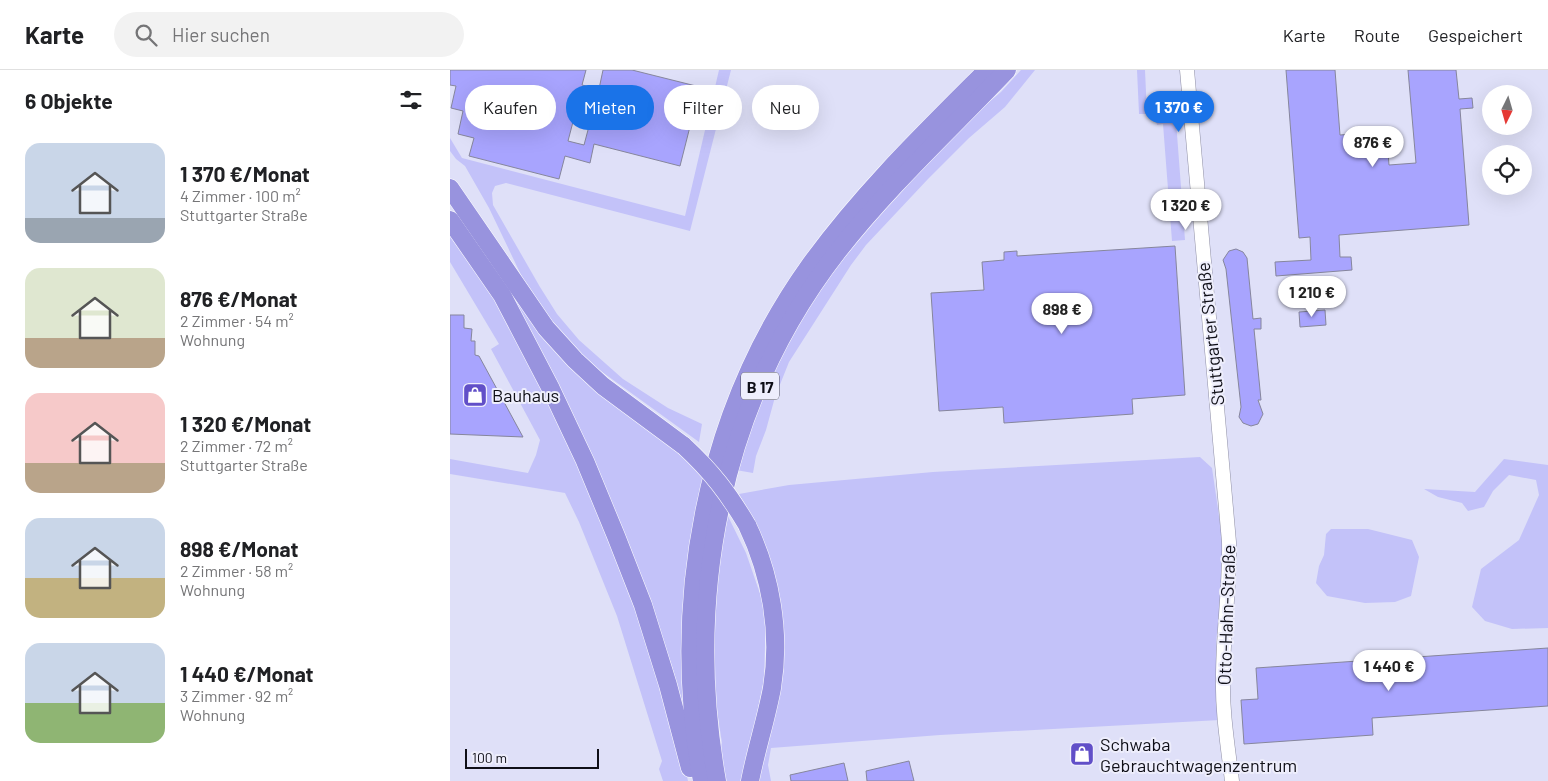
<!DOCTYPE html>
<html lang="de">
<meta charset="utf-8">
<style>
body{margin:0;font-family:Barlow,sans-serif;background:#f2f2f2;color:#202124;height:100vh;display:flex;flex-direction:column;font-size:19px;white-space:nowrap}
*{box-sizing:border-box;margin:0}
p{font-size:16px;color:#757577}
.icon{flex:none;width:28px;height:28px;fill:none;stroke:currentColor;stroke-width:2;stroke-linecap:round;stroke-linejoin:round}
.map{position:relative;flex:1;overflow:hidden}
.side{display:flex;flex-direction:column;background:#fff;width:450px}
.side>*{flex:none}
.hud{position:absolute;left:15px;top:15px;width:475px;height:45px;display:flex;gap:10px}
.needle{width:32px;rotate:185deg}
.tools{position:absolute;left:1032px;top:15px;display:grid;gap:10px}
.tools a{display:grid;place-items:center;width:50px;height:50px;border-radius:50%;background:#fff;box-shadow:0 5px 20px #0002;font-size:25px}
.scale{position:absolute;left:15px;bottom:12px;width:134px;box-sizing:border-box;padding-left:5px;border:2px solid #0f0f17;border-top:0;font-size:14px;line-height:18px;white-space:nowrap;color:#0f0f17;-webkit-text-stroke:4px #eeeefc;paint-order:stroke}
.price{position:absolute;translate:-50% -42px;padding:0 11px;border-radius:18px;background:#fff;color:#222;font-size:16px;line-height:32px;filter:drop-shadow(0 1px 2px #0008)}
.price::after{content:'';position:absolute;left:50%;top:30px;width:15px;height:11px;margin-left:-8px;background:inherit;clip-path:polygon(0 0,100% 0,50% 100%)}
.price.current{background:#1a73e8;color:#fff}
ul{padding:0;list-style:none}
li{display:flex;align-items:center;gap:15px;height:125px;padding:0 25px}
li span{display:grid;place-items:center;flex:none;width:140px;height:100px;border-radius:15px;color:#555}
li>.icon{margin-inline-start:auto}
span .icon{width:60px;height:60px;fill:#fffc;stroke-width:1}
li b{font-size:21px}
h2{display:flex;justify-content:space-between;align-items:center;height:60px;padding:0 25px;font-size:21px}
.chip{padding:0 18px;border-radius:22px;background:#fff;box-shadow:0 5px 20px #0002;font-size:18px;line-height:45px}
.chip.current{background:#1a73e8;color:#fff}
header{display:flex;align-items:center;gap:30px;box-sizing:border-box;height:70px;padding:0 25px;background:#fff;border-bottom:1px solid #e0e0e0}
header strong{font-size:24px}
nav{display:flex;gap:28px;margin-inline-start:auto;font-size:18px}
.search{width:350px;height:45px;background:#f2f2f2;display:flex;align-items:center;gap:12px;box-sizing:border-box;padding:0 18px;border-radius:28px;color:#757577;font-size:19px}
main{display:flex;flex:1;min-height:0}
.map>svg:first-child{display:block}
</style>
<header>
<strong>Karte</strong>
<div class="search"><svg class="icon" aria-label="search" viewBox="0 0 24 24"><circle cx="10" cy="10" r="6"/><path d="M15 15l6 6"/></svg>Hier suchen</div>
<nav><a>Karte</a><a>Route</a><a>Gespeichert</a></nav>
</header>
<main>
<section class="side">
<h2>6 Objekte<svg class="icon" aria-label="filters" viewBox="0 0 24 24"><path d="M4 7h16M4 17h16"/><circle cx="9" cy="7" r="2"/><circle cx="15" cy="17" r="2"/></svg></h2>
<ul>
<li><span style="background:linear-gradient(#c9d6e8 75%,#9aa5b1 0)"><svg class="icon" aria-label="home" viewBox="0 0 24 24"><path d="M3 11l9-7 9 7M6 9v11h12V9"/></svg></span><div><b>1 370 €/Monat</b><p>4 Zimmer · 100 m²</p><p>Stuttgarter Straße</p></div></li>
<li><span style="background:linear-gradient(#dfe7d0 70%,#b9a48a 0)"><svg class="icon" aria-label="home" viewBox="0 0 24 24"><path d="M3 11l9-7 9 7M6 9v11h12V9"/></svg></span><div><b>876 €/Monat</b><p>2 Zimmer · 54 m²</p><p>Wohnung</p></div></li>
<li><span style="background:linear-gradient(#f6c9c9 70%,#b9a48a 0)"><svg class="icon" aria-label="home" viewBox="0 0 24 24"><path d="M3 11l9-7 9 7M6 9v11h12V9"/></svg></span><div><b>1 320 €/Monat</b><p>2 Zimmer · 72 m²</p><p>Stuttgarter Straße</p></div></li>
<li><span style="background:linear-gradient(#c9d6e8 60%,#c2b280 0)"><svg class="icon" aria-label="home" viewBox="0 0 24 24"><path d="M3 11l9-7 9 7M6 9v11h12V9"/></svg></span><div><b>898 €/Monat</b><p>2 Zimmer · 58 m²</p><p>Wohnung</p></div></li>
<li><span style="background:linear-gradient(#c9d6e8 60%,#8fb573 0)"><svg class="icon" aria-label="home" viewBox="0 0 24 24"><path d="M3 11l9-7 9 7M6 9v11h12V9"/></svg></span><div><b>1 440 €/Monat</b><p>3 Zimmer · 92 m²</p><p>Wohnung</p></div></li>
</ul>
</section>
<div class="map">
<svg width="1098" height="711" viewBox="0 0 1098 711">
<rect width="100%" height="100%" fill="#dfe0f8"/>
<g fill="#c3c2f9">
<path d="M269,0H281L240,161L56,113L45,116L42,123L43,135L90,217L107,244L129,270L173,309L218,338L252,354L249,372L130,286L97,247L73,209L39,138L15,96L6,89L0,81V68L12,88L235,146Z"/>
<path d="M571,0H585L555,37L519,68L478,109L416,175L401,195L339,292L325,327L316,360L306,386L303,403L286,400L317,311L342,263L391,185L513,54L551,22Z"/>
<path d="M687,0H695L697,44H689Z"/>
<path d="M720,34L726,51L735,170L722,171L713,54L707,55L706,51L709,49V38L713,35Z"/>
<path d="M0,160L47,233L121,376L184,528L230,675L238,711H213L209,699L212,691L167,546L129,452L115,423L0,404V389L78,403L86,385L90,370L41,279L49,274L0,192Z"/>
<path d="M61,222L202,358L254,406C247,444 238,482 235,520C231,563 234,607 237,650L222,596L200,534L57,223Z"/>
<path d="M750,387L762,398L774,480V516L766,571L770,650L490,665L321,678L318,695L321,711H306L328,614L300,444L289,424L339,415L483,402Z"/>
<path d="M1054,389L1098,395V558L1062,559L1035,551L1022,537L1031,499L1069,470L1089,425L1086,410L1059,405L1043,421L1034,437L1018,441L1012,433L988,427L974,419L1025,422Z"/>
<path d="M274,438L296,483L316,541L314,609L293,711H274L269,684L272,673L265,628L259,557Z"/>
<path d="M881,459H918L962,470L969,487L961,526L945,532L915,533L877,526L866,513L869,496L874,485L876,464Z"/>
</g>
<g fill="#a8a4fe" stroke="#86869c" fill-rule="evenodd">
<path d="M0,0H136L132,15L149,19L153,0H182L250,17L230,96L144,74L140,93L115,86L109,109L19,86L24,68L8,64L13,41L1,38L6,16L0,15ZM130,25L146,30L134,75L118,71Z"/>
<path d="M836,0H885L890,65L902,64L903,72L937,69L939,95L966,93L958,0H1006L1009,29L1022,28L1023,38L1010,39L1019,155L889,165L890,187H901L902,200L826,206L825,192L861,190L860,167L849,168Z"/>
<path d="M725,176L735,325L682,329L683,344L554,353L553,337L489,341L481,223L534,220L532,192L554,190V182L567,181V186Z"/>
<path d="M786,179L793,182L797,188L803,249L811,248V259H804L811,330H808L813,344L808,354L801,356L793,353L789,347L791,337L776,199L773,190L779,181Z"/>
<path d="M875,240L876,255L850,257L849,242Z"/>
<path d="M0,245H14V258L22,259L21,271H25V285L29,286L73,367L0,364Z"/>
<path d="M1098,578V636L922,648L923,665L794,674L791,630L808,629L806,598Z"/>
<path d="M459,691L464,711H417L416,701Z"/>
<path d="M394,693L398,711H341L340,705Z"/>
</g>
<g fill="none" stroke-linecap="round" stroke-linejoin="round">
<defs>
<path id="tertiary" d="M737,0L779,472C780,517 773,562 773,607C772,642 778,677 782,711"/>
<g id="trunk">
<path d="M0,118L96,258L125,290L153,316L234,376"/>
<path d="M0,150L52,225L101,319L135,391L166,466L193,535L218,615L240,698"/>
<path d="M297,455C321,505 331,563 322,618C316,650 306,680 300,711"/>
<path d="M252,711C220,533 254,343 360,195C412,123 475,62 537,0"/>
<path d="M267,711C234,526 271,331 388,181C439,116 500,60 557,0"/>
</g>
</defs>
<use href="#tertiary" stroke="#8f8fa5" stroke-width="15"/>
<use href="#trunk" stroke="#fff" stroke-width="19"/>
<use href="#tertiary" stroke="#fff" stroke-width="14"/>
<use href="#trunk" stroke="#9893de" stroke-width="18"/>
<defs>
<path id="trunk-bridge" d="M234,376C262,402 278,423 297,455"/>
</defs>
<use href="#trunk-bridge" stroke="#fff" stroke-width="19" stroke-linecap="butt"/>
<use href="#trunk-bridge" stroke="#9893de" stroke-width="18"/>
</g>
<defs>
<symbol id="shop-square" viewBox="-11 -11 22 22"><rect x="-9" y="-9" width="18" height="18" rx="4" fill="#614fc8" stroke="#eeeefc"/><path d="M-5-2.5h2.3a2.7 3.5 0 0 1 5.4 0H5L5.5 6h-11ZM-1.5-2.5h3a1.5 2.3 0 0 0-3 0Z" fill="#fff"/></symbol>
</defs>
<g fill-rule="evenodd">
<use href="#shop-square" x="11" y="311" width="28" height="28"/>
<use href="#shop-square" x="618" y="670" width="28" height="28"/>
</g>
<g text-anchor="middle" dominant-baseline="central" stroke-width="4" stroke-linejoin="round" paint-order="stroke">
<rect fill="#eeeefc" stroke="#52525c" stroke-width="1" x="291" y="302.5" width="38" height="27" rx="4"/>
<g font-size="16" font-weight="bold" fill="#0f0f17">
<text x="310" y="316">B 17</text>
</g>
<g font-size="18" fill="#0f0f17" stroke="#eeeefc">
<text transform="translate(760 264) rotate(-96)">Stuttgarter Straße</text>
<text transform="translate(776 545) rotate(-88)">Otto-Hahn-Straße</text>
</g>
<g font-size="18" fill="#0f0f17" stroke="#eeeefc" text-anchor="start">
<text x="42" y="325">Bauhaus</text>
<text x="650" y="674">Schwaba<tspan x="650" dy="21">Gebrauchtwagenzentrum</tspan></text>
</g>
</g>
</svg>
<div class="tools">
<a><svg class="needle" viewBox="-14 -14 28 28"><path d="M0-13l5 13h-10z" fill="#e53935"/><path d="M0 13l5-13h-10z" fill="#757577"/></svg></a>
<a><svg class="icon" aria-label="locate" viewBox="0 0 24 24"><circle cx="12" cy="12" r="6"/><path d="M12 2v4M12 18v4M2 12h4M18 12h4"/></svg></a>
</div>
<div class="scale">100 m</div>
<b class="price current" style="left:729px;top:63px">1 370 €</b>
<b class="price" style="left:923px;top:98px">876 €</b>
<b class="price" style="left:736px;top:161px">1 320 €</b>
<b class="price" style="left:862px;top:248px">1 210 €</b>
<b class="price" style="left:612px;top:265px">898 €</b>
<b class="price" style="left:939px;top:622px">1 440 €</b>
<div class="hud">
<a class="chip">Kaufen</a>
<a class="chip current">Mieten</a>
<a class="chip">Filter</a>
<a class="chip">Neu</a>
</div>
</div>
</main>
